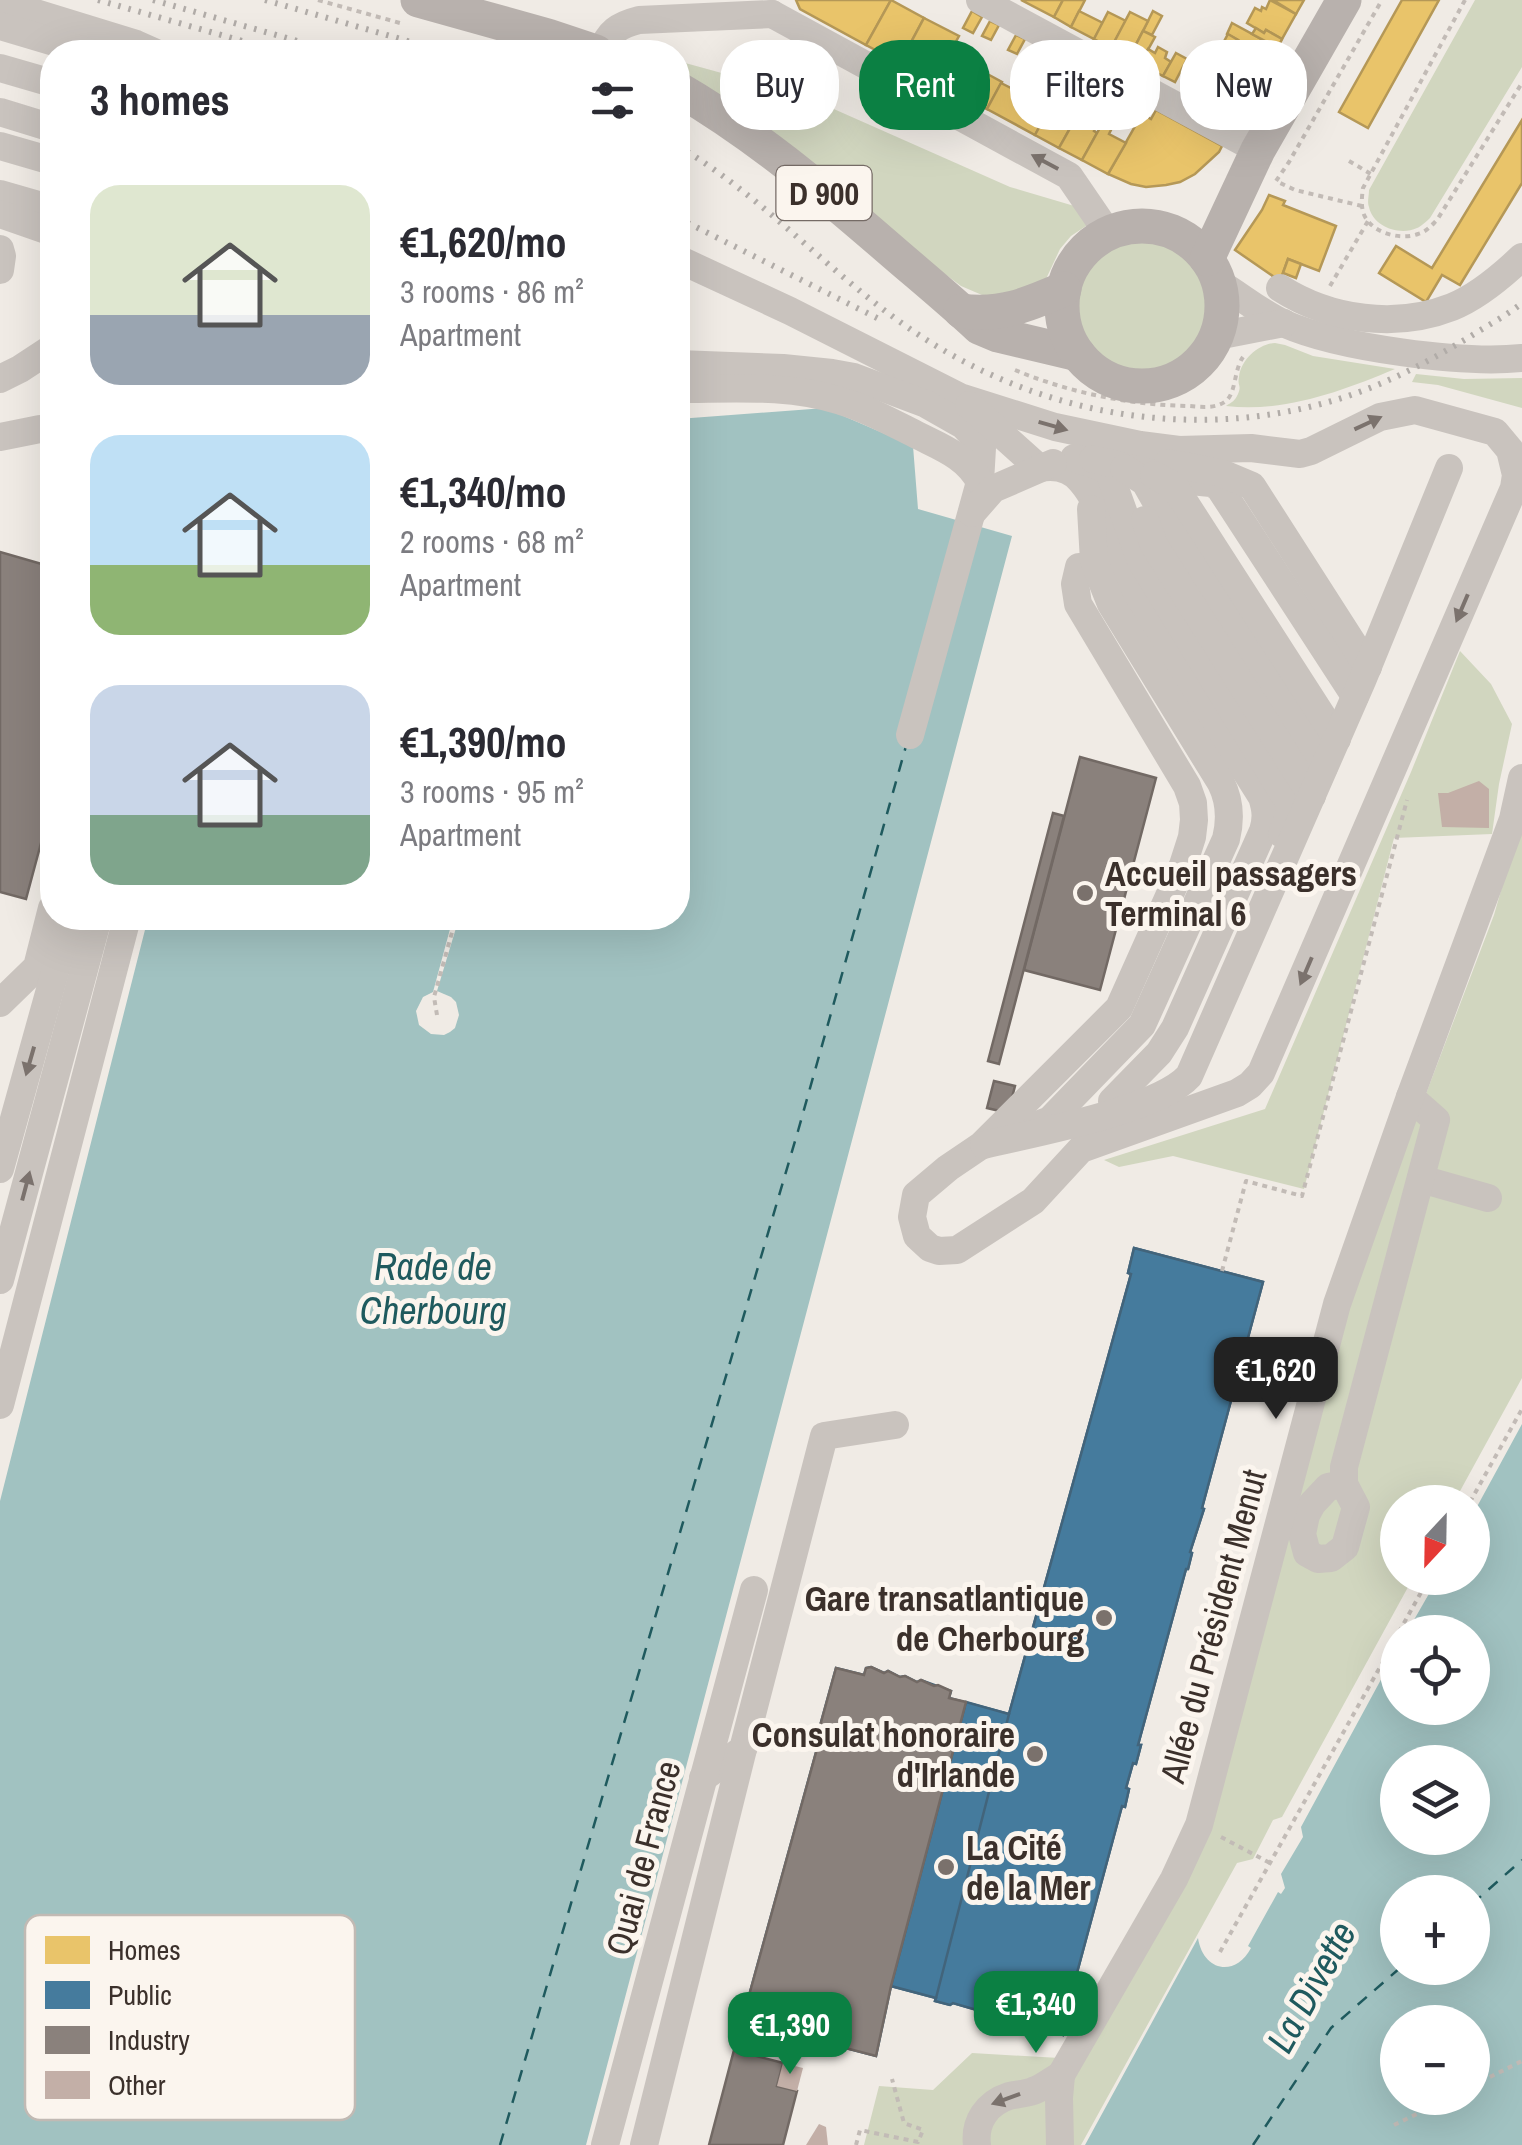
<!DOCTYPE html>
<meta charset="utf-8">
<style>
body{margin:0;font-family:"Archivo Narrow",sans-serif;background:#f2f2f3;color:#2b2b33;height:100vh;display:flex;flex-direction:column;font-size:38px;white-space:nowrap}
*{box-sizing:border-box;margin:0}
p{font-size:32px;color:#7c7c81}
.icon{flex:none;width:55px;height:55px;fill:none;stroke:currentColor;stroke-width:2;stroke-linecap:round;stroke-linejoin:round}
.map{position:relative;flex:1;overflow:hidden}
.sheet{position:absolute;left:40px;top:40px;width:650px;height:890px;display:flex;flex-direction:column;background:#fff;border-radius:40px;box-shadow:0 10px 40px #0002}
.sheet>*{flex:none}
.guide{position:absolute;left:720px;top:40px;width:650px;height:90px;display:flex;gap:20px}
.needle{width:65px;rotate:202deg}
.controls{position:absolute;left:1380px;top:1485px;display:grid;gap:20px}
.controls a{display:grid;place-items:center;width:110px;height:110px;border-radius:50%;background:#fff;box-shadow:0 10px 40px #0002;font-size:50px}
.price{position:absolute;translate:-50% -85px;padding:0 22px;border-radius:20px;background:#0b8043;color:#fff;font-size:32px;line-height:65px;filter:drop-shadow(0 2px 5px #0008)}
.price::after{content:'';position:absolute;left:50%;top:60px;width:30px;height:22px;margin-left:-15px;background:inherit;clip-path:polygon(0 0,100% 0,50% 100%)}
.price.current{background:#222;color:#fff}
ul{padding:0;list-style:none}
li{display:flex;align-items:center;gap:30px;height:250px;padding:0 50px}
li span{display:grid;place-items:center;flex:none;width:280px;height:200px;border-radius:30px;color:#555}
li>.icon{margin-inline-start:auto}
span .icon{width:120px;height:120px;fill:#fffc;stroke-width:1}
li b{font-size:42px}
h2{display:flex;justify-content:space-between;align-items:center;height:120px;padding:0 50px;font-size:42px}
.pill{padding:0 35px;border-radius:40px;background:#fff;box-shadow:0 10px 40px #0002;font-size:35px;line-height:90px}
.pill.current{background:#0b8043;color:#fff}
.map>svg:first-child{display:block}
</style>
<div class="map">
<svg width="1522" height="2145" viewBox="0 0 1522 2145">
<rect width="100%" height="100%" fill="#f0ebe5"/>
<g fill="#d1d6bf">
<path d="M1475,0H1522V67L1430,218C1427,221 1420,227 1417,228C1400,236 1373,227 1369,207C1367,202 1369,196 1369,190Z"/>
<path d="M678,61L758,83L827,106L1010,187L1081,208L1092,222L1071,236L1060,249L1046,279L1007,296L982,295L961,286L678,75Z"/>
<circle cx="1142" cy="307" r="66"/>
<path d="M1275,343L1285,345L1313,356L1395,369C1342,391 1284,413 1226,406C1232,402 1235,401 1238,394C1242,384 1237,387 1239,377C1241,359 1259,344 1275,343Z"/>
<path d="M1416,374L1464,379L1522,378V408L1438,385L1412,382Z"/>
<path d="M1460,651L1491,684L1512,724L1499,784L1492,834L1394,838L1304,1189L1173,1156L1119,1167L1104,1160L1265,1109L1411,772Z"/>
<path d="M1522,817V1378L1454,1502H1398V1578H1413L1282,1817L1273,1820L1253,1859L1237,1863L1081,2145H864L879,2086L933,2090L972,2053L1077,2059L1200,1845L1357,1275L1494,915Z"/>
</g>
<g fill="#a1c2c1" fill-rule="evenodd">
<path d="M825,408L913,446L918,509L1012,536L586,2145H0V1501L148,918H678V419Z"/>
<path d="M1522,1424V2145H1085L1198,1938C1203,1971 1235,1978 1251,1948L1248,1946L1278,1892L1281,1894L1285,1888L1281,1874L1303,1837L1301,1827L1397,1650L1398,1708H1472V1632H1407L1438,1578H1472L1473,1514ZM1472,1762V1838H1398V1762ZM1398,1892H1472V1968H1398ZM1398,2022H1472V2098H1398Z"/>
</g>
<path fill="#f0ebe5" d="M453,918H459L437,991L451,997L456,1002L459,1015L455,1028L450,1032L444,1035L431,1034L419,1025L416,1011L423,997L433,992Z"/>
<g fill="#e9c46a" stroke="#b59857" stroke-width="2.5">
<path d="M796,0H891L866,45L800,9Z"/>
<path d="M891,0L924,18L900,63L866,45Z"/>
<path d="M1021,0H1063L1054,17Z"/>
<path d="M1063,0H1085L1071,27L1054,17Z"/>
<path d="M1270,0L1296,14L1282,39L1266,30L1264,33L1247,23L1255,8L1261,11L1262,7L1266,9Z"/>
<path d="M1273,0H1304L1296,14Z"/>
<path d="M1402,0H1439L1368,128L1339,112Z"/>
<path d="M972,11L982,17L973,33L963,28Z"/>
<path d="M1079,11L1103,23L1094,39L1071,27Z"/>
<path d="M1153,11L1162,16L1152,35L1143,31Z"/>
<path d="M1108,12L1126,21L1111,48L1094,39Z"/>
<path d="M1130,12L1148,21L1129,58L1111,48Z"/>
<path d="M924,18L959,36L934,81L900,63Z"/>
<path d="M990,21L999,25L991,40L982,36Z"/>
<path d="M1232,23L1278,48L1265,70L1231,52L1238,40L1227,34Z"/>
<path d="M1256,28L1264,33L1266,30L1282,39L1278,48L1252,34Z"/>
<path d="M1143,31L1155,37L1140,64L1129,58Z"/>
<path d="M1228,34L1238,40L1231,52L1221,47Z"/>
<path d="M1016,35L1025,39L1017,54L1008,50Z"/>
<path d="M1158,47L1167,52L1165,58L1171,62L1163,76L1140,64L1148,49L1155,53Z"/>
<path d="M1231,52L1265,70L1252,94L1198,65L1201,60L1209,64L1211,60L1223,66Z"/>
<path d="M1176,53L1187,59L1175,82L1163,76Z"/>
<path d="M948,57L965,67L952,91L934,81Z"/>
<path d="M1062,59L1074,65L1063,84L1052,78Z"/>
<path d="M967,63L1002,82L987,109L952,91Z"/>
<path d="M1197,64L1252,94L1240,114H1234L1205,99L1215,81L1199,76L1198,71L1194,68Z"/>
<path d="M1074,65L1098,78L1088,97L1063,84Z"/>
<path d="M1001,83L1050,108L1035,135L987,109Z"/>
<path d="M1054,99L1070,108L1071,105L1080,110L1059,148L1035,135Z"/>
<path d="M1081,109L1100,119L1094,131L1097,133L1082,160L1059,148Z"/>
<path d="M1156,110L1222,146L1219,152L1195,174L1180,182L1166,185L1146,187L1131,184L1108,174L1142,114L1151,119Z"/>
<path d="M1106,117L1115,122L1109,134L1126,143L1108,174L1082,160Z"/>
<path d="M1522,120V183L1460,285L1442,275L1426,302L1379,273L1396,246L1432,268Z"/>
<path d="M1269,195L1285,201L1283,205L1336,226L1319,271L1288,259L1280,281L1235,250L1262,210Z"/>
<path d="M1288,259L1301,264L1296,278L1283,273Z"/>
</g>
<g fill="#457b9d" stroke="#42647b" stroke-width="2.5">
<path d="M1134,1248L1263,1282L1202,1508L1204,1509L1190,1552L1192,1553L1188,1569H1186L1138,1745H1141L1136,1764L1133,1763L1126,1788L1129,1789L1125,1807L1122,1806L1068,2006L1071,2007L1063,2035L953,2003L950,2005L935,2001L1009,1714L1131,1274L1128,1273Z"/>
<path d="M1134,1248L1263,1282L1202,1508L1204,1509L1190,1552L1192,1553L1188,1569H1186L1138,1745H1141L1136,1764L1133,1763L1126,1788L1129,1789L1125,1807L1122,1806L1068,2006L1071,2007L1063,2035L953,2003L950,2005L935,2001L936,1998L891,1986L876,2056L742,2021L823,1727L820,1726L836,1668L864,1675L866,1668L871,1667L884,1673L888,1671L900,1677L905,1676L917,1682L921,1680L951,1691L949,1698L1009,1714L1131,1274L1128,1273Z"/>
<path d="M966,1702L1009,1714L936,1998L891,1986Z"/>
</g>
<g fill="#8a817c" stroke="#726964" stroke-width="2.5">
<path d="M0,552L52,567V802L26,899L0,892Z"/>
<path d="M1080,757L1156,778L1100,990L1024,970Z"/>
<path d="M1053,813L1064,816L999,1064L988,1061Z"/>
<path d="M994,1081L1015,1086L1008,1113L987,1108Z"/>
<path d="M871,1667L884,1673L888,1671L900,1677L905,1676L917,1682L921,1680L934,1686L938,1685L951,1691L949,1698L966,1702L891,1986L876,2056L742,2021L823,1727L820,1726L836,1668L864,1675L866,1668Z"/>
<path d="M734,2050L783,2063L777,2086L797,2091L783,2145H709Z"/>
</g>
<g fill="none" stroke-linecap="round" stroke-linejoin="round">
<g stroke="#1f5a5e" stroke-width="2.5" stroke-dasharray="12 10" stroke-linecap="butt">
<path d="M1472,1904L1522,1860"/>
<path d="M500,2145L798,1131L906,746"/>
<path d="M1253,2145L1331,2028L1400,1968"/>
</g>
</g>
<g fill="#c3afa7">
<path d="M1479,781L1489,789V828L1442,827L1438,793H1448Z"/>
<path d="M783,2063L803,2068L797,2091L777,2086Z"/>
<path d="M819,2124L826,2127L828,2145H806Z"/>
</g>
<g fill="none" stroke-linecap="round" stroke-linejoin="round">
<g stroke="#c2bbb6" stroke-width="4" stroke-dasharray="5 5" stroke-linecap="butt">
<path d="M318,0L400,23"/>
<path d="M1465,0L1363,188C1362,195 1361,204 1363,212C1369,232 1399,241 1418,234C1426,232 1431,226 1437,220L1522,83"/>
<path d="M1349,161L1371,174"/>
<path d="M1362,206L1295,190L1276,181L1289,162L1382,0"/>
<path d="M1330,286L1368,221"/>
<path d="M1015,370C1070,393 1130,405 1189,406C1202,407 1217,409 1227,400C1236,391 1234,370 1243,357"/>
<path d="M1152,405L1162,384"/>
<path d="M437,1015L434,997L456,918"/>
<path d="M1222,1271L1246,1181L1302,1196L1407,800"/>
<path d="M1470,1502L1522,1409"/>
<path d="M1399,1632L1429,1578"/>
<path d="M1221,1837L1270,1863"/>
<path d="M1220,1952L1398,1635"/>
<path d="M1472,2086L1522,2061"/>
<path d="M1394,2125L1450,2098"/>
<path d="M856,2145L860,2130L918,2142L923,2130L904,2123L892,2079"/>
</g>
<g stroke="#c9c3be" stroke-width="28">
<path d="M980,0L1258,150"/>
<path d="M0,2L136,44L154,52"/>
<path d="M772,14L1069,176L1108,233"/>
<path d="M0,26L88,52"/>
<path d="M602,52C608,32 619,25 639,20L772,14"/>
<path d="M0,68L52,83"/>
<path d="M0,112L52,128"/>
<path d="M0,146L52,161"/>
<path d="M0,194L52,209"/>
<path d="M0,214L52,232"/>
<path d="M0,249L2,256L0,270"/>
<path d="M678,259L790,311L960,397L1055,427L1140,445L1179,450L1251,448L1300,454L1311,451L1380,417L1415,410L1495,432L1510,450L1516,475L1514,488L1261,1073L1250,1085L1237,1093L1081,1149L1033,1201L957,1250L939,1251L930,1248L917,1236L912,1217L916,1195L948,1168L982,1145L1119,1008L1183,865L1192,837L1194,820L1193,803L1187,786L1078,604L1075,584L1079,567"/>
<path d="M1219,283C1241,296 1262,314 1285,324C1340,348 1462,364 1522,358"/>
<path d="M1280,288C1330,320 1396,329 1452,307C1477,297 1502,276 1522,257"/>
<path d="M1217,336L1284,323"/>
<path d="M678,364L783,368L832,373L854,377L926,404L963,425L978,441L982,448L980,482L910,735"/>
<path d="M0,379L20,369L52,348"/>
<path d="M678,389C732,389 788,384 841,401C868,409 893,423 919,436C943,448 967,457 980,482"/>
<path d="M969,405L1039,468C1055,465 1070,467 1081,481C1107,511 1110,553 1130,586C1172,658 1218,727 1262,797C1266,810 1267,818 1263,831L1175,1028L1159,1053L1112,1101"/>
<path d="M0,437L40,429L52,430"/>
<path d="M1074,458L1100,466L1109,472L1141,561L1290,804V813L1282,834"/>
<path d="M1093,459L1180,480L1211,483L1219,487L1355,696"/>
<path d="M1168,463L1221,473L1252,486L1368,667"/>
<path d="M1124,468L1145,482L1171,528L1324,767"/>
<path d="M1154,475L1169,483L1178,492L1337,739"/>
<path d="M972,513L993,489L1053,463"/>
<path d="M1145,520L1154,545L1312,796"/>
<path d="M0,1003L37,967L52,908"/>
<path d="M1037,1125L1050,1120L1142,1025L1226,839C1231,819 1230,801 1221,783L1111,604L1094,561L1091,509"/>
<path d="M984,1145C1033,1133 1157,1111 1189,1076L1362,681L1449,468"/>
<path d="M0,1169L70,918"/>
<path d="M1421,1179L1488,1198"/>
<path d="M0,1280L98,918"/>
<path d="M0,1405L127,918"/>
<path d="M1344,1484L1328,1487L1312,1504L1306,1515L1302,1534L1307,1553L1318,1559L1331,1558L1345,1547L1356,1507L1344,1484V1467L1436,1120L1410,1097"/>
<path d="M703,1778L743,1749L824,1436L895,1425"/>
<path d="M1061,2075L1174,1879L1199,1825L1337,1304L1410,1097L1513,819L1522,778"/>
<path d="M605,2145L754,1590"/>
<path d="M644,2145L743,1749"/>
<path d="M977,2145C974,2122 987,2103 1009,2096C1017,2094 1026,2094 1033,2091C1043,2088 1052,2080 1061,2075L1059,2098L1060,2145"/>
</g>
<g stroke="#b8b1ad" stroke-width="35">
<path d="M418,0L548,36L596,52"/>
<path d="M678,89C754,133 820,189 886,246C917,273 949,299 979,327L998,335L1078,354"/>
<circle cx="1142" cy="306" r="80"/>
<path d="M1207,259L1258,150L1344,0"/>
<path d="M961,311C1002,316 1027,305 1064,289"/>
</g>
<g stroke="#b1aca8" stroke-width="6" stroke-dasharray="2.5 8" stroke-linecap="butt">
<path d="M98,0L281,52"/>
<path d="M153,0L336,52"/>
<path d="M265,0L446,52"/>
<path d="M678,146C762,196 824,268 903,324C1027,413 1188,444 1335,400C1383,386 1428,362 1471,336C1488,325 1506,316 1522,303"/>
<path d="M678,218L879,319"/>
</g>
</g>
<defs><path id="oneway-solid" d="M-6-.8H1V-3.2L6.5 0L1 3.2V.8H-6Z" transform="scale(2.5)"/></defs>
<g fill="#7b726d">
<use href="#oneway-solid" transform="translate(1045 162) rotate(-152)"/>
<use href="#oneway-solid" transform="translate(1368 423) rotate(-25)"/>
<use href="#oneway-solid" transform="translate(1053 426) rotate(16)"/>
<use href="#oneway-solid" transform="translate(1462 608) rotate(113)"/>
<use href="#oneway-solid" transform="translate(1306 971) rotate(113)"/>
<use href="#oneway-solid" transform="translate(30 1061) rotate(106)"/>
<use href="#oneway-solid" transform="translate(26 1186) rotate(-75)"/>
<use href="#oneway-solid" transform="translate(1006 2099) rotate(160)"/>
</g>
<g fill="#7a716c" stroke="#fbf5ee" stroke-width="4">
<circle cx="1085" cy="893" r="10"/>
<circle cx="1104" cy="1618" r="10"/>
<circle cx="1035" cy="1754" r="10"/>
<circle cx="946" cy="1867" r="10"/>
</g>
<g text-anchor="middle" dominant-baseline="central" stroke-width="10" stroke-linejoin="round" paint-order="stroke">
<rect fill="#fbf5ee" stroke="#756b66" stroke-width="2.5" x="776.5" y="166" width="95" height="54" rx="8"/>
<g font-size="32" font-weight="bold" fill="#3b302b">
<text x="824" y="193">D 900</text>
</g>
<g font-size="35" font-weight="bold" fill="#3b302b" stroke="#fbf5ee" text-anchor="start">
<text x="1105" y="873">Accueil passagers<tspan x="1105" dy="40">Terminal 6</tspan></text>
<text x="1084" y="1598" text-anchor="end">Gare transatlantique<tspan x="1084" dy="40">de Cherbourg</tspan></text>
<text x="1015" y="1734" text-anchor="end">Consulat honoraire<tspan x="1015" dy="40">d'Irlande</tspan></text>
<text x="966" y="1847">La Cité<tspan x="966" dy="40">de la Mer</tspan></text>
</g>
<g font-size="35" fill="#3b302b" stroke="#fbf5ee">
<text transform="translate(1213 1626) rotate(-75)">Allée du Président Menut</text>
<text transform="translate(643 1858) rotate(-75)">Quai de France</text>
</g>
<g font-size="38" font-style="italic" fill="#1f5a5e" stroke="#fbf5ee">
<text x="433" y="1266">Rade de<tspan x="433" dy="44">Cherbourg</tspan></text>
<text transform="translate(1311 1987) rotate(-61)">La Divette</text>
</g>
</g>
<rect x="25" y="1915" width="330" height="205" rx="15" fill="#fbf5ee" stroke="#c1bab4" stroke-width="2.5"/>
<rect x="45" y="1936" width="45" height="28" fill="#e9c46a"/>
<rect x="45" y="1981" width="45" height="28" fill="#457b9d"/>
<rect x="45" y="2026" width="45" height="28" fill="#8a817c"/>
<rect x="45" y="2071" width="45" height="28" fill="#c3afa7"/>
<g font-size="28" fill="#3b302b">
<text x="108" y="1960">Homes</text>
<text x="108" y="2005">Public</text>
<text x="108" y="2050">Industry</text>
<text x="108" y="2095">Other</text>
</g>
</svg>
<div class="controls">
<a><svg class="needle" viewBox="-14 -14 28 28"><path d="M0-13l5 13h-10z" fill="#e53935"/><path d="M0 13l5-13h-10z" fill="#7c7c81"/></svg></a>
<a><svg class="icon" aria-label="locate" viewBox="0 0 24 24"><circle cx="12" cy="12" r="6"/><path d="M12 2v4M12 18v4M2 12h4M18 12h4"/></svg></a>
<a><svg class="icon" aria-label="layers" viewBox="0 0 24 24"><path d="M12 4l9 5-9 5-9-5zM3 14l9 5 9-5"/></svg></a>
<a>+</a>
<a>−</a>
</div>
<b class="price current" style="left:1276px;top:1422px">€1,620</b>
<b class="price" style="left:1036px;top:2056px">€1,340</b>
<b class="price" style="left:790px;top:2077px">€1,390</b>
<div class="guide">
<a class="pill">Buy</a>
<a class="pill current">Rent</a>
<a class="pill">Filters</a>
<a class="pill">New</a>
</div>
<section class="sheet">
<h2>3 homes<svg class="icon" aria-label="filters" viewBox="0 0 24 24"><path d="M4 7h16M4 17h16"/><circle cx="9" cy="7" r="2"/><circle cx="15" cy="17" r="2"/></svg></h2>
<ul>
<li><span style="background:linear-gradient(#dfe7d0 65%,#9aa5b1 0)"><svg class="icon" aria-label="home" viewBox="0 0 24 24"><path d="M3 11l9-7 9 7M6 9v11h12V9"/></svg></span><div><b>€1,620/mo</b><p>3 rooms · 86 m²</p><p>Apartment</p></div></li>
<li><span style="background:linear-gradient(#bfe0f5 65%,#8fb573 0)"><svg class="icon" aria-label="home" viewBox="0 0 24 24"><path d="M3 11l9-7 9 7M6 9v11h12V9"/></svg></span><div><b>€1,340/mo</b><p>2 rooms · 68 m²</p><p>Apartment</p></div></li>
<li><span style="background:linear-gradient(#c9d6e8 65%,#7fa58c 0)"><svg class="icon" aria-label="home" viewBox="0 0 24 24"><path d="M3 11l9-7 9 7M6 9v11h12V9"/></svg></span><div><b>€1,390/mo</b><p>3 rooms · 95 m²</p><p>Apartment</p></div></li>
</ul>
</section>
</div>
